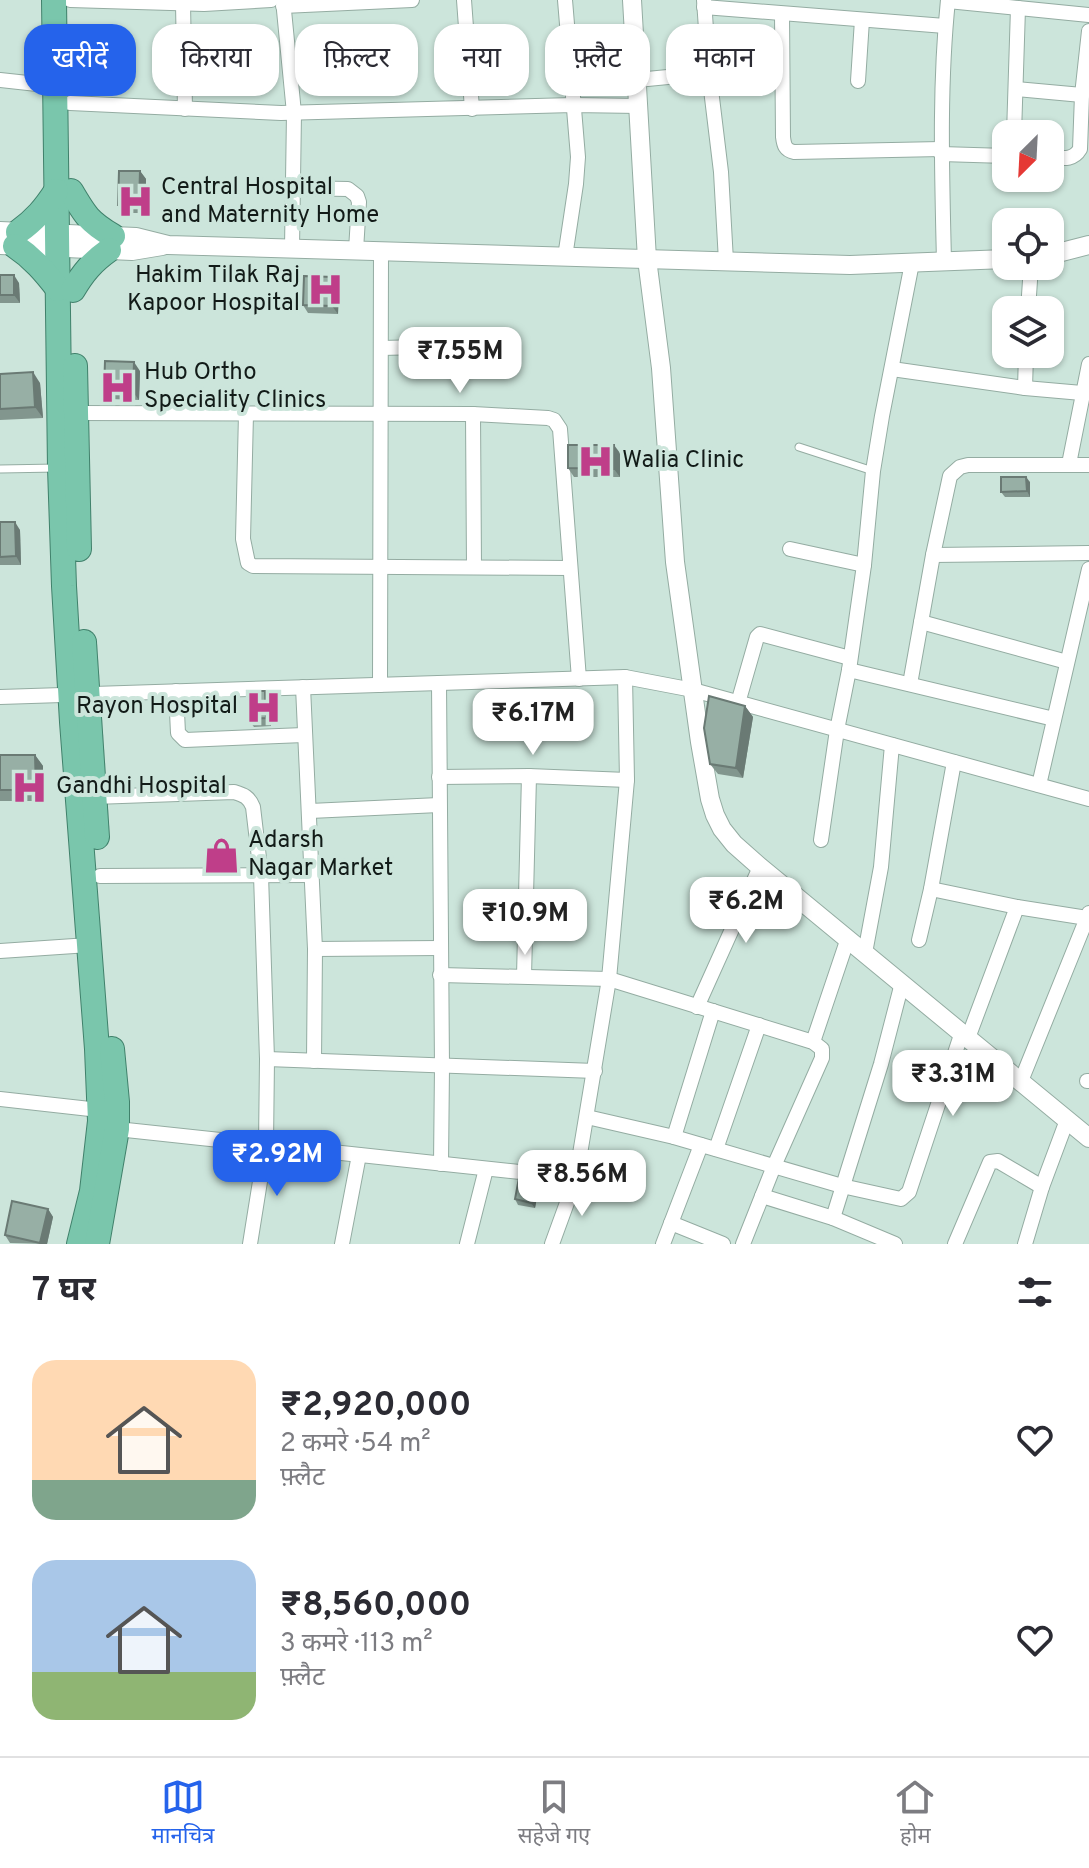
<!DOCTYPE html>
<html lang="hi">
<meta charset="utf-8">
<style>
body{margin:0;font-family:Overpass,"Noto Sans Devanagari",sans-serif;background:#f7f7f7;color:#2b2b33;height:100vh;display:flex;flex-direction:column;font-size:30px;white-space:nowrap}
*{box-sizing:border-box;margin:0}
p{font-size:26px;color:#7c7c81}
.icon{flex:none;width:44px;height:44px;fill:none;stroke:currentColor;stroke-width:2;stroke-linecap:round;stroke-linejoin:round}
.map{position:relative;height:1244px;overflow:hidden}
.panel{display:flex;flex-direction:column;background:#fff;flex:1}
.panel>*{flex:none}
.banner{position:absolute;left:24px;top:24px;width:1042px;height:72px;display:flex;gap:16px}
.needle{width:52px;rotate:204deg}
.fabs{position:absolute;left:992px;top:120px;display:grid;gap:16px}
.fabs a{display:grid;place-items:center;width:72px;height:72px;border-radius:16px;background:#fff;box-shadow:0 2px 6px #0004;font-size:40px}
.price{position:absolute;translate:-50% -68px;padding:0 18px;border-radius:16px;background:#fff;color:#222;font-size:26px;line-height:52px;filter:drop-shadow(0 2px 4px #0008)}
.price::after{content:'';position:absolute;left:50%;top:48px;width:24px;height:18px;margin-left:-12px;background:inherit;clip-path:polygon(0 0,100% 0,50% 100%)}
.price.on{background:#2563eb;color:#fff}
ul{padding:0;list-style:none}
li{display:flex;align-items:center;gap:24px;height:200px;padding:0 32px}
li span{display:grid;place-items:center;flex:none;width:224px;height:160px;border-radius:24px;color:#555}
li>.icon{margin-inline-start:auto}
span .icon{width:96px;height:96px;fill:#fffc;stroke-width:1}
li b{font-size:34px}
h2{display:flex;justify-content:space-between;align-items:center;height:96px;padding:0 32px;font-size:34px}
.chip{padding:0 28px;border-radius:24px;background:#fff;box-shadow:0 2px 6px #0004;font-size:28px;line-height:72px}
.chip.on{background:#2563eb;color:#fff}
.tabs{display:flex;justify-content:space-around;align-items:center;height:112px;border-top:2px solid #e1e1e2;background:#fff;font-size:22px;color:#7c7c81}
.tabs a{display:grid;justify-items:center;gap:4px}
.tabs .on{color:#2563eb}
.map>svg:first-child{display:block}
</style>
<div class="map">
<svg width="1089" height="1244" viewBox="0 0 1089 1244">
<rect width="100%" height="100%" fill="#cce5db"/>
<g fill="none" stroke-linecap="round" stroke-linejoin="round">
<defs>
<g id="service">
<path d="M799,447L873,471"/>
<path d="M0,469L57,468"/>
</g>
<g id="minor">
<path d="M70,0L204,4L271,0"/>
<path d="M283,0L294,113L292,248"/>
<path d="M464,0L472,109"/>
<path d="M704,0L709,73L721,172L726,261"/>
<path d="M948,1L1089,15"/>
<path d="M183,4L185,109"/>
<path d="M283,6L412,0"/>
<path d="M704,7L945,26"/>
<path d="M782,14L783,137C784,145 785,150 794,152L941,149"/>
<path d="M0,80L55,86"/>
<path d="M637,80L709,73"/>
<path d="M858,81L862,20"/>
<path d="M1016,89L1082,95"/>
<path d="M70,103L281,113L573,105L639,106"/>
<path d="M1014,134L1018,8"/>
<path d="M941,154L1006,156"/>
<path d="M1050,157C1062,158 1073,161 1080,149L1082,95L1089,31"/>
<path d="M293,188L348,189L357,196L359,202L356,250"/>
<path d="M565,257L576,184L578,157L565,0"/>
<path d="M944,262C942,174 939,87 948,0"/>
<path d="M1028,310L1031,266"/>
<path d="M381,348L423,347L487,350"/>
<path d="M892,369L1025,388L1082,393"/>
<path d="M1025,388L1026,354"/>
<path d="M76,413L473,414L548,418L554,420L560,429L579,679"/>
<path d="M246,414L243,539L248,563L253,566L569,568"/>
<path d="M473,414L474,567"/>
<path d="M1069,464L1089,364"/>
<path d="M790,549L864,565"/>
<path d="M933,555L1089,553"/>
<path d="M921,622L1067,662"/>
<path d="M849,670L1054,719"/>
<path d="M439,683L442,1067L441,1164"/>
<path d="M910,684L933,555L950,476L960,467L968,465H1089"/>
<path d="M380,685L381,251"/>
<path d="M303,687L315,949L314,1061"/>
<path d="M176,691L178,733L185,740L304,735"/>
<path d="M0,697L625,677L693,690L1089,799"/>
<path d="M738,703L757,637L760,634L850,658"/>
<path d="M439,777L529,776L627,780"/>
<path d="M1039,785L1089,569"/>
<path d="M94,797L234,792C244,795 249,797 253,807L261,875L267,1059L266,1144L250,1244"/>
<path d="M310,811L439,805"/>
<path d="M821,840L837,730L849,670L864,565L873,471L882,416L912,263"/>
<path d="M100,876L311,875"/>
<path d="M931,889L1017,907L1087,918"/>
<path d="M919,940L931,889L954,762"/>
<path d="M315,949L440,948"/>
<path d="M0,951L89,945"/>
<path d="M865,953L881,867L892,745"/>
<path d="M440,975L609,979L813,1042L822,1049V1058L774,1166L743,1244"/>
<path d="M524,976L529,776"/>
<path d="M697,1007L760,867"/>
<path d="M968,1038L1017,907"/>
<path d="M813,1042L848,938"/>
<path d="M267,1059L595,1071"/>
<path d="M1021,1081L1089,913"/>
<path d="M1087,1081H1089"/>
<path d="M0,1099L99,1110"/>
<path d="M587,1117L674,1137L842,1186L901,1199L909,1192L962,1032"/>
<path d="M117,1129L576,1178"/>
<path d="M674,1137L713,1011"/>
<path d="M716,1149L759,1025"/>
<path d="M762,1196L833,1218L895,1244"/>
<path d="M833,1218L881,1064L902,983"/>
<path d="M671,1223L723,1244"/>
<path d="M342,1244L359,1155"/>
<path d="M467,1244L486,1169"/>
<path d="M552,1244L576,1178L609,979L627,780L625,677"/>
<path d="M663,1244L701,1145"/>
<path d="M955,1244L990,1162L998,1161L1042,1187"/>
<path d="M1025,1244L1042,1187L1067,1120"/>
</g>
<g id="tertiary">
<path d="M632,0L647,259L661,368L675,562L700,742L710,799L715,815L722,829L734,844L760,867L1089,1138"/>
<path d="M0,231L136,237L168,245L850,265L1006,259"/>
<path d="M0,245L132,251L162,246"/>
<path d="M1050,255L1089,245"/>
</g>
<g id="trunk">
<path d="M54,0L60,468L64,586L72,722L97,1049L100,1121L92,1191L79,1244"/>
<path d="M71,191C85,215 89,222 113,236"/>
<path d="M18,232C35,220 45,208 56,191"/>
<path d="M15,246C33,258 45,272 58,289"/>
<path d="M73,290C83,273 92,262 109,250"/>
<path d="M75,366L79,549"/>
<path d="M84,642L97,837"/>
<path d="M97,1244L117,1129V1102L112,1049"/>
</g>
</defs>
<use href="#service" stroke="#94aca2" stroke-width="9"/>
<use href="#minor" stroke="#94aca2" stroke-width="16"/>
<use href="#tertiary" stroke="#94aca2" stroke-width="20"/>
<use href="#trunk" stroke="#40816b" stroke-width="26"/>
<use href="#service" stroke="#fff" stroke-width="7"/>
<use href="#minor" stroke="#fff" stroke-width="14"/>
<use href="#tertiary" stroke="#fff" stroke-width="18"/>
<use href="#trunk" stroke="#7ac6ac" stroke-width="24"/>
</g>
<g fill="#82968e">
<path d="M140,171L146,179L145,213H124L118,205Z"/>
<path d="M0,275L19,283L20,303H0Z"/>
<path d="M333,277L339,285L338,314L308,313L303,305Z"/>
<path d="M140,371L139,400L109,399L104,391Z"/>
<path d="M0,374L40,383L43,418L0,420Z"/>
<path d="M620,453V477H574L568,468Z"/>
<path d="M1030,482V497H1005L1001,492Z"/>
<path d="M0,522L20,530L21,565H0Z"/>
<path d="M265,691L271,699V726L254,727L248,719Z"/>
<path d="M745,706L753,717L743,778L718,774L710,764Z"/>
<path d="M0,755H35L43,766V801H0Z"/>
<path d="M539,1187L535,1208L518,1205L515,1199Z"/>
<path d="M48,1209L53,1217L47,1244L10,1243L5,1235Z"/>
</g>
<g fill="#6a7a74">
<path d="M140,171L146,179L145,213L139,205Z"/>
<path d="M14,275L19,283L20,303L14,295Z"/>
<path d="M333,277L339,285L338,314L332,306Z"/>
<path d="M134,362L140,371L139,400L133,392Z"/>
<path d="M33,372L40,383L43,418L35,407Z"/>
<path d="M614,445L620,453V477L614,469Z"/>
<path d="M1026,477L1030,482V497L1027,491Z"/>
<path d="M15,522L20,530L21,565L16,556Z"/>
<path d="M265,691L271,699V726L266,718Z"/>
<path d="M745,706L753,717L743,778L736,768Z"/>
<path d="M35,755L43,766V801L36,790Z"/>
<path d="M535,1181L539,1187L535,1208L531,1203Z"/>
<path d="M48,1209L53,1217L47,1244H41L40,1243Z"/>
</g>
<g fill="#97afa5" stroke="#6a7a74" stroke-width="2">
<path d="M119,171H140L139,205H118Z"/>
<rect x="0" y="275" width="14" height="20"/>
<path d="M304,276L333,277L332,306L303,305Z"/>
<path d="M105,361L134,362L133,392L104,391Z"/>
<path d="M33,372L35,407L0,409V374Z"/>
<path d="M568,445H614V469L568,468Z"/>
<path d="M1001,477H1026L1027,491L1001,492Z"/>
<path d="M0,522H15L16,556L0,557Z"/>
<path d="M247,691H265L266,718L248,719Z"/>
<path d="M709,696L745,706L736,768L710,764L704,728Z"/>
<path d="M0,755H35L36,790H0Z"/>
<path d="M519,1178L535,1181L531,1203L515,1199Z"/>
<path d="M12,1201L48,1209L40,1243L5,1235Z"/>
</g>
<defs>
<symbol id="hospital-bare" viewBox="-9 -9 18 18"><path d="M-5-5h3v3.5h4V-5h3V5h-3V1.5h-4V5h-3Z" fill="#bf3e89" stroke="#cce5db" stroke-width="2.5" paint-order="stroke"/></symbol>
<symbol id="shop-bare" viewBox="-9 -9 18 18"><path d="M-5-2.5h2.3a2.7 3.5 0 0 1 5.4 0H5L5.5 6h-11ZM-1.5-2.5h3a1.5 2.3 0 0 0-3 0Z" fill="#bf3e89" stroke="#cce5db" stroke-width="2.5" paint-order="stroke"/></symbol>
</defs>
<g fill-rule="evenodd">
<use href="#hospital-bare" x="110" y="176" width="51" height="51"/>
<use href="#hospital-bare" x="300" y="264" width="51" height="51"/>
<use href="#hospital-bare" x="92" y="362" width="51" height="51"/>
<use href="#hospital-bare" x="570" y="436" width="51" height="51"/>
<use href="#hospital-bare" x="238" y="682" width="51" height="51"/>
<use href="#hospital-bare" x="4" y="762" width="51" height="51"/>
<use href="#shop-bare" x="196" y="830" width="51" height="51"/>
</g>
<g text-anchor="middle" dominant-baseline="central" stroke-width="8" stroke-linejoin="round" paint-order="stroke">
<g font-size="24" fill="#121b18" stroke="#cce5db" text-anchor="start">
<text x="161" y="188">Central Hospital<tspan x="161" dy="28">and Maternity Home</tspan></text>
<text x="300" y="276" text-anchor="end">Hakim Tilak Raj<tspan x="300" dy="28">Kapoor Hospital</tspan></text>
<text x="144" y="373">Hub Ortho<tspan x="144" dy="28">Speciality Clinics</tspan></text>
<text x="622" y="461">Walia Clinic</text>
<text x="238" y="707" text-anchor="end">Rayon Hospital</text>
<text x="56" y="787">Gandhi Hospital</text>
<text x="248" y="841">Adarsh<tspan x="248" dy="28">Nagar Market</tspan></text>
</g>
</g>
</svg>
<div class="fabs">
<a><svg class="needle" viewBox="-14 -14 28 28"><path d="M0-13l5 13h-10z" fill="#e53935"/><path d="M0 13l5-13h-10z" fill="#7c7c81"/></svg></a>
<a><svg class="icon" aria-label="locate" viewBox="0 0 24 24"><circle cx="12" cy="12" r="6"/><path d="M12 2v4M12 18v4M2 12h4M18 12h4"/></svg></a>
<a><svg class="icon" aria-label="layers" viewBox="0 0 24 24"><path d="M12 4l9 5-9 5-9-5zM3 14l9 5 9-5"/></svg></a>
</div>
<b class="price" style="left:460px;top:395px">₹7.55M</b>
<b class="price" style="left:533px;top:757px">₹6.17M</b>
<b class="price" style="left:746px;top:945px">₹6.2M</b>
<b class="price" style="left:525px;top:957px">₹10.9M</b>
<b class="price" style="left:953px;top:1118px">₹3.31M</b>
<b class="price on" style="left:277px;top:1198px">₹2.92M</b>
<b class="price" style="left:582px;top:1218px">₹8.56M</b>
<div class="banner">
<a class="chip on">खरीदें</a>
<a class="chip">किराया</a>
<a class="chip">फ़िल्टर</a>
<a class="chip">नया</a>
<a class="chip">फ़्लैट</a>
<a class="chip">मकान</a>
</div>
</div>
<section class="panel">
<h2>7 घर<svg class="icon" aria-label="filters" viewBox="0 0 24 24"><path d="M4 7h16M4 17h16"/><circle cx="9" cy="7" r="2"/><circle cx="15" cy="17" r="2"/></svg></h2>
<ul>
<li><span style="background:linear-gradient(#ffd9b3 75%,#7fa58c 0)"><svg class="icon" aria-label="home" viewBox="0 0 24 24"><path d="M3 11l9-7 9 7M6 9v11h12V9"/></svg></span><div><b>₹2,920,000</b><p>2 कमरे · 54 m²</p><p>फ़्लैट</p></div><svg class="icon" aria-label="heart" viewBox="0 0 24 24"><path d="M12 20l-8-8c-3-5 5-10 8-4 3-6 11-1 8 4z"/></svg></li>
<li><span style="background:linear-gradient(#a9c7e8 70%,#8fb573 0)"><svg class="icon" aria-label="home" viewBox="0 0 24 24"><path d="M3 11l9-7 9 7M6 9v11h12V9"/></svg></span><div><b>₹8,560,000</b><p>3 कमरे · 113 m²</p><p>फ़्लैट</p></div><svg class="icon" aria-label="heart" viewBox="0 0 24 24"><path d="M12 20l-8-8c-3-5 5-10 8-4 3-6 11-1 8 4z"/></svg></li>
</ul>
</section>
<nav class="tabs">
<a class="on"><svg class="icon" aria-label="map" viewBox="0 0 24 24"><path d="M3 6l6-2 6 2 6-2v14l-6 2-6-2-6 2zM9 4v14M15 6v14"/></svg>मानचित्र</a>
<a><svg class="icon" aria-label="saved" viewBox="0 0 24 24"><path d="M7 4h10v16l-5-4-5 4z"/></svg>सहेजे गए</a>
<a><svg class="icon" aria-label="home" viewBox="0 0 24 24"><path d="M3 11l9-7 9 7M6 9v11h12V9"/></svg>होम</a>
</nav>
